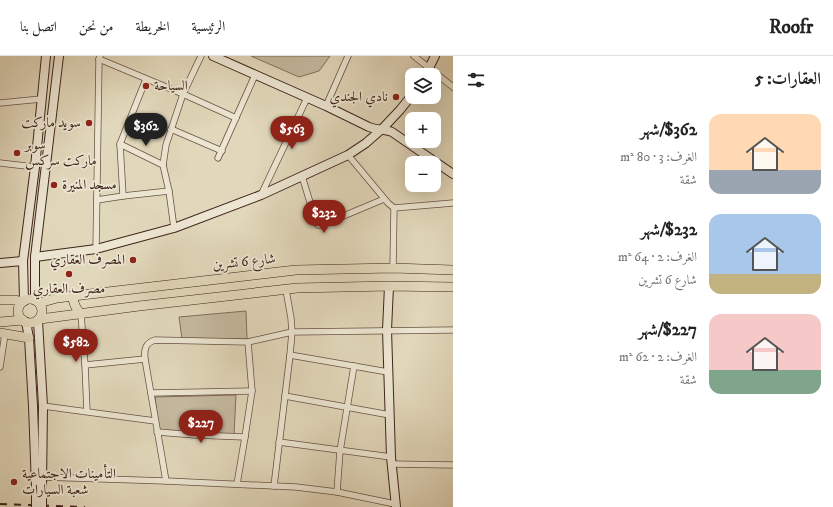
<!DOCTYPE html>
<html lang="ar">
<meta charset="utf-8">
<style>
body{margin:0;font-family:"IM FELL DW Pica",Amiri,serif;background:#f6f6f6;color:#222;direction:rtl;height:100vh;display:flex;flex-direction:column;font-size:15px;white-space:nowrap}
*{box-sizing:border-box;margin:0}
p{font-size:13px;color:#767676}
.icon{flex:none;width:22px;height:22px;fill:none;stroke:currentColor;stroke-width:2;stroke-linecap:round;stroke-linejoin:round}
.map{position:relative;flex:1;overflow:hidden;direction:ltr}
.details{display:flex;flex-direction:column;background:#fff;width:380px}
.details>*{flex:none}
.tools{position:absolute;left:405px;top:12px;display:grid;gap:8px}
.tools a{display:grid;place-items:center;width:36px;height:36px;border-radius:8px;background:#fff;box-shadow:0 4px 16px #0002;font-size:20px}
.price{position:absolute;translate:-50% -34px;padding:0 9px;border-radius:14px;background:#8f2418;color:#fff;font-size:13px;line-height:26px;filter:drop-shadow(0 1px 2px #0008)}
.price::after{content:'';position:absolute;left:50%;top:24px;width:12px;height:9px;margin-left:-6px;background:inherit;clip-path:polygon(0 0,100% 0,50% 100%)}
.price.active{background:#222;color:#fff}
ul{padding:0;list-style:none}
li{display:flex;align-items:center;gap:12px;height:100px;padding:0 12px}
li span{display:grid;place-items:center;flex:none;width:112px;height:80px;border-radius:12px;color:#555}
li>.icon{margin-inline-start:auto}
span .icon{width:48px;height:48px;fill:#fffc;stroke-width:1}
li b{font-size:17px}
h2{display:flex;justify-content:space-between;align-items:center;height:48px;padding:0 12px;font-size:17px}
header{display:flex;align-items:center;gap:24px;box-sizing:border-box;height:56px;padding:0 20px;background:#fff;border-bottom:1px solid #e0e0e0}
header strong{font-size:19px}
nav{display:flex;gap:22px;margin-inline-start:auto;font-size:14px}
main{display:flex;flex:1;min-height:0}
.map>svg:first-child{display:block}
</style>
<header>
<strong>Roofr</strong>
<nav><a>الرئيسية</a><a>الخريطة</a><a>من نحن</a><a>اتصل بنا</a></nav>
</header>
<main>
<section class="details">
<h2>العقارات: 5<svg class="icon" aria-label="filters" viewBox="0 0 24 24"><path d="M4 7h16M4 17h16"/><circle cx="9" cy="7" r="2"/><circle cx="15" cy="17" r="2"/></svg></h2>
<ul>
<li><span style="background:linear-gradient(#ffd9b3 70%,#9aa5b1 0)"><svg class="icon" aria-label="home" viewBox="0 0 24 24"><path d="M3 11l9-7 9 7M6 9v11h12V9"/></svg></span><div><b>$362/شهر</b><p>الغرف: 3 · 80 m²</p><p>شقة</p></div></li>
<li><span style="background:linear-gradient(#a9c7e8 75%,#c2b280 0)"><svg class="icon" aria-label="home" viewBox="0 0 24 24"><path d="M3 11l9-7 9 7M6 9v11h12V9"/></svg></span><div><b>$232/شهر</b><p>الغرف: 2 · 64 m²</p><p>شارع 6 تشرين</p></div></li>
<li><span style="background:linear-gradient(#f6c9c9 70%,#7fa58c 0)"><svg class="icon" aria-label="home" viewBox="0 0 24 24"><path d="M3 11l9-7 9 7M6 9v11h12V9"/></svg></span><div><b>$227/شهر</b><p>الغرف: 2 · 62 m²</p><p>شقة</p></div></li>
</ul>
</section>
<div class="map">
<svg width="453" height="451" viewBox="0 0 453 451">
<rect width="100%" height="100%" fill="#e1d7ba"/>
<filter id="stains"><feTurbulence type="fractalNoise" baseFrequency=".005" numOctaves="4"/><feColorMatrix values="0 0 0 0 .2 0 0 0 0 .09 0 0 0 0 .02 0 0 0 .5 -.17"/></filter>
<radialGradient id="worn" r=".72"><stop offset=".6" stop-color="#630" stop-opacity="0"/><stop offset="1" stop-color="#630" stop-opacity=".3"/></radialGradient>
<g fill="#c5b99f" stroke="#826f5d">
<path d="M251,0H330L319,15L299,21Z"/>
<path d="M246,255L247,283H182L179,261Z"/>
<path d="M236,339L234,379L159,375L155,341Z"/>
</g>
<g fill="none" stroke-linecap="round" stroke-linejoin="round">
<defs>
<g id="street">
<path d="M414,0L453,31"/>
<path d="M99,3L183,38L236,62"/>
<path d="M0,47L41,43"/>
<path d="M326,50L348,0"/>
<path d="M171,73L222,95"/>
<path d="M120,88L163,109"/>
<path d="M348,99L388,147L394,152L453,147"/>
<path d="M218,102L255,19"/>
<path d="M0,107L35,111"/>
<path d="M302,120L316,166L318,169H322L384,143"/>
<path d="M261,139L307,42"/>
<path d="M123,140L120,88L146,23"/>
<path d="M97,144L123,140L169,135"/>
<path d="M174,172L169,135L163,109L166,89L183,38L201,0"/>
<path d="M96,193L99,3L100,0"/>
<path d="M393,212L394,152"/>
<path d="M81,258L85,309L87,355"/>
<path d="M290,299L388,316"/>
<path d="M85,309L145,303"/>
<path d="M0,311L5,278"/>
<path d="M151,337L252,335"/>
<path d="M285,340L390,359"/>
<path d="M43,350L155,365"/>
<path d="M157,376L195,379L245,381"/>
<path d="M279,386L391,401"/>
<path d="M392,408L453,409"/>
<path d="M42,421L166,425L296,431L337,436L395,448"/>
<path d="M166,425L145,303C144,294 145,287 155,284L248,286L292,276L453,274"/>
<path d="M237,428L245,381L252,335L248,286"/>
<path d="M274,430L290,299L292,276L291,262L286,234"/>
<path d="M337,436L340,395L354,310"/>
</g>
<g id="secondary">
<path d="M213,0L326,50L369,71C376,74 385,73 392,76L453,118"/>
<path d="M425,19L429,12L435,0"/>
<path d="M35,201L96,193L174,172L261,139L348,99L366,87L383,72L400,54L412,39"/>
<path d="M0,207L23,205"/>
<path d="M389,230L387,274L391,401L396,451"/>
<path d="M35,244V201L59,0"/>
<path d="M24,245L23,205L35,111L46,0"/>
<path d="M38,265L43,350L42,430"/>
<path d="M26,266L29,282L33,350L36,430"/>
</g>
<g id="primary">
<path d="M73,240C73,247 75,252 81,258"/>
<circle cx="30" cy="255" r="12"/>
<path d="M0,244H15L23,246"/>
<path d="M39,247L57,242L73,240L296,214L393,212L453,214"/>
<path d="M40,263L139,250L297,232L389,230L453,231"/>
<path d="M0,266L23,264"/>
<path d="M0,277L29,282"/>
</g>
</defs>
<use href="#street" stroke="#685243" stroke-width="7"/>
<use href="#secondary" stroke="#3f251b" stroke-width="10"/>
<use href="#primary" stroke="#3f251b" stroke-width="10"/>
<use href="#street" stroke="#ece5d2" stroke-width="5.5"/>
<use href="#secondary" stroke="#ece5d2" stroke-width="8"/>
<use href="#primary" stroke="#e1d7ba" stroke-width="9"/>
<path stroke="#3f251b" stroke-width="2" stroke-dasharray="7 7" stroke-linecap="butt" d="M0,448L85,451"/>
<defs>
<g id="secondary-bridge">
<path d="M36,451V430"/>
<path d="M42,451V430"/>
</g>
</defs>
<use href="#secondary-bridge" stroke="#3f251b" stroke-width="10" stroke-linecap="butt"/>
<use href="#secondary-bridge" stroke="#ece5d2" stroke-width="8"/>
</g>
<g fill="#8f2418" stroke="#ece5d2" stroke-width="1.5">
<circle cx="146" cy="30" r="4"/>
<circle cx="396" cy="41" r="4"/>
<circle cx="89" cy="67" r="4"/>
<circle cx="17" cy="97" r="4"/>
<circle cx="54" cy="129" r="4"/>
<circle cx="133" cy="204" r="4"/>
<circle cx="69" cy="218" r="4"/>
<circle cx="14" cy="426" r="4"/>
</g>
<g text-anchor="middle" dominant-baseline="central" stroke-width="3.5" stroke-linejoin="round" paint-order="stroke">
<g font-size="14" fill="#3f251b" stroke="#ece5d2" text-anchor="start">
<text x="154" y="30">السياحة</text>
<text x="388" y="41" text-anchor="end">نادي الجندي</text>
<text x="81" y="67" text-anchor="end">سويد ماركت</text>
<text x="25" y="89">سوبر<tspan x="25" dy="16">ماركت سركس</tspan></text>
<text x="62" y="129">مسجد المنيرة</text>
<text x="125" y="204" text-anchor="end">المصرف العقاري</text>
<text x="69" y="233" text-anchor="middle">مصرف العقاري</text>
<text x="22" y="418">التأمينات الاجتماعية<tspan x="22" dy="16">شعبة السيارات</tspan></text>
</g>
<g font-size="14" fill="#3f251b" stroke="#ece5d2">
<text transform="translate(244 206) rotate(-6)">شارع 6 تشرين</text>
</g>
</g>
<rect width="100%" height="100%" filter="url(#stains)"/>
<rect width="100%" height="100%" fill="url(#worn)"/>
</svg>
<div class="tools">
<a><svg class="icon" aria-label="layers" viewBox="0 0 24 24"><path d="M12 4l9 5-9 5-9-5zM3 14l9 5 9-5"/></svg></a>
<a>+</a>
<a>−</a>
</div>
<b class="price active" style="left:146px;top:91px">$362</b>
<b class="price" style="left:292px;top:94px">$563</b>
<b class="price" style="left:324px;top:178px">$232</b>
<b class="price" style="left:76px;top:307px">$582</b>
<b class="price" style="left:201px;top:388px">$227</b>
</div>
</main>
